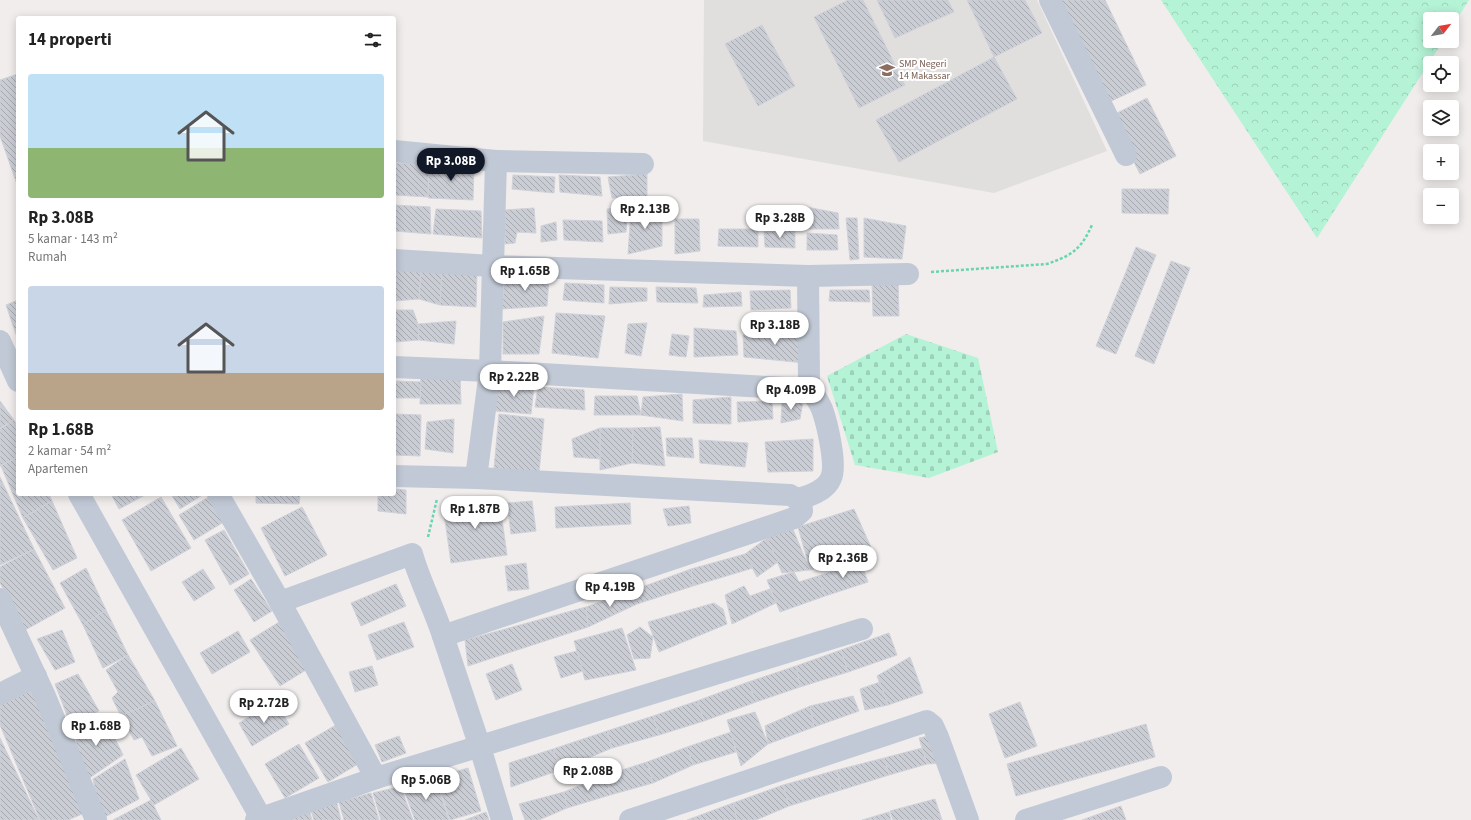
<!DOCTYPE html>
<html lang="id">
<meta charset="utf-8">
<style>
body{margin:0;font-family:"Source Sans 3",sans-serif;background:#f2f2f2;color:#222;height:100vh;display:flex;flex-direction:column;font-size:15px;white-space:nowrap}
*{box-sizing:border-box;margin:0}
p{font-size:13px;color:#767676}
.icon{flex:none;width:22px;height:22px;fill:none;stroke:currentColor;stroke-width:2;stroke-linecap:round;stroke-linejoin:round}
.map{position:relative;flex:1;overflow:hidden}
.panel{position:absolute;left:16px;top:16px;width:380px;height:480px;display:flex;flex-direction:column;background:#fff;border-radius:4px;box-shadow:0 2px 10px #0003}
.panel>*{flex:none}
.needle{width:26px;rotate:59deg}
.tools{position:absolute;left:1423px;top:12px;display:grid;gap:8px}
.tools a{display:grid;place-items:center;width:36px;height:36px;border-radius:4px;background:#fff;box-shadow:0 2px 10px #0003;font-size:20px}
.price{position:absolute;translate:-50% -34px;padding:0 9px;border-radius:14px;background:#fff;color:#222;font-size:13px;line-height:26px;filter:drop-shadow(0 1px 2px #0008)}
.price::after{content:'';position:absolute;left:50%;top:24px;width:12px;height:9px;margin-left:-6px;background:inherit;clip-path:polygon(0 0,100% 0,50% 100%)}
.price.current{background:#111827;color:#fff}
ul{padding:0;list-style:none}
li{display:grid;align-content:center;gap:8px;height:212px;padding:0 12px}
li span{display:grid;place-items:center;height:124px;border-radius:4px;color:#555}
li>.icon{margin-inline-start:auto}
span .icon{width:72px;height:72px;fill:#fffc;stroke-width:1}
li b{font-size:17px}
h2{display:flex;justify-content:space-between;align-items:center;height:48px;padding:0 12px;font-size:17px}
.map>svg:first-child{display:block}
</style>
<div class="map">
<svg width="1471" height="820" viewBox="0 0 1471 820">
<defs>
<pattern id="forest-crowns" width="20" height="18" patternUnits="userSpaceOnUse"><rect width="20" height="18" fill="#b5f3d6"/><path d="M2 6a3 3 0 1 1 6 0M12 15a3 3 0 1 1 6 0" fill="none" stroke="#9dd2ba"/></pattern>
<pattern id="cemetery-stones" width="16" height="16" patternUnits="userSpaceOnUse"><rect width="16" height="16" fill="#b5f3d6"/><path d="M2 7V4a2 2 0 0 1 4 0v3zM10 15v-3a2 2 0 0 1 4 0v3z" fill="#9dd2ba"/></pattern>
<pattern id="building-back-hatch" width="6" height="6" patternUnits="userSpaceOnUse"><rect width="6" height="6" fill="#cbcdd5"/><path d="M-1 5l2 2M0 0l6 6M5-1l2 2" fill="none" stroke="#a6a9b0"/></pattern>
</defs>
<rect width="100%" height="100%" fill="#f0edec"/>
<path fill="#e1dede" d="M704,0H1037L1107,151L994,193L703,141Z"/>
<path fill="url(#forest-crowns)" d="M1161,0H1469L1452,27V19H1430V41H1443L1317,238Z"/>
<path fill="url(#cemetery-stones)" d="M906,334L978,358L998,452L929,478L855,465L827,376Z"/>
<g fill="url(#building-back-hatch)" stroke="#d0d1d9">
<path d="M848,0H863L905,85L859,108L814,17Z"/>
<path d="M877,0H948L954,12L895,38Z"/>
<path d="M967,0H1025L1042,33L994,57Z"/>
<path d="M1059,0H1105L1146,85L1107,103Z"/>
<path d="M762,25L795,86L758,106L725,44Z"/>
<path d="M994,57L1017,99L899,162L876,120Z"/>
<path d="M18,74V187L0,136V80Z"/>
<path d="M1147,98L1176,156L1140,174L1111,116Z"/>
<path d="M394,163L429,164L428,197L394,195Z"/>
<path d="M429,165L474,167L473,200L428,198Z"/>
<path d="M647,174V197L612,198L608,177Z"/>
<path d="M513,175L555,177L554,193L512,189Z"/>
<path d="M559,175L600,177L602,196L560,192Z"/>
<path d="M1122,189H1169L1168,214L1122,213Z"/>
<path d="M394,205L430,207L431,234L394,231Z"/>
<path d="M628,207L626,232L608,234L607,209Z"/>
<path d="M806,207L838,213L839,229H805Z"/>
<path d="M534,208L536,233L517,232L515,243L505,244V210Z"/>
<path d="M436,209L481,211L482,238L433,234Z"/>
<path d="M631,210H662V246L628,254Z"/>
<path d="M846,218H857L859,259L850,260Z"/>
<path d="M864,218L906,226L902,259L864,257Z"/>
<path d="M675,219H699L700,251L675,254Z"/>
<path d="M563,220L602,221L603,242L564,240Z"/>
<path d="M556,222L557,240L541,242V226Z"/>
<path d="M719,229H758V247L718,246Z"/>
<path d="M795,229V248L765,247L764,232Z"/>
<path d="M807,233L837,235L838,250H807Z"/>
<path d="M1136,247L1156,255L1116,354L1096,346Z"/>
<path d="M1171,261L1190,268L1154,364L1135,356Z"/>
<path d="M421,269L442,271L440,305L419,299Z"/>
<path d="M421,269L419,299L394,301V270Z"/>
<path d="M442,271H477L476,307L440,305Z"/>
<path d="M505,275L549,279L547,306L502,309Z"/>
<path d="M898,279L899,316H873L872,280Z"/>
<path d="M565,283L604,285V303L563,300Z"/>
<path d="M610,287L647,288V301L609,304Z"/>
<path d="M656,287L696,288L698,303L657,302Z"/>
<path d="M790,290L791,308L751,310L750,291Z"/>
<path d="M830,290H869L870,302L829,301Z"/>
<path d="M741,292L742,306L703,307L704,295Z"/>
<path d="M18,300V340L6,305Z"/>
<path d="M394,310H413L418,324L419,340L394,342Z"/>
<path d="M556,313L605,316L598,358L552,353Z"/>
<path d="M544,316L539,354H503V322Z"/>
<path d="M456,321L454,344L419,340L418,324Z"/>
<path d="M647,323L641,356L625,353L628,324Z"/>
<path d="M694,328L736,331L738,355L694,357Z"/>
<path d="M801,329L805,363L744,357L743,335Z"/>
<path d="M672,334L689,336L686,357L669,355Z"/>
<path d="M421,374L460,375L461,404H420Z"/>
<path d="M394,381L421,382L420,398H394Z"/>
<path d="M498,382L534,386L531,414L495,411Z"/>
<path d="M538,387L584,390L585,410L535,407Z"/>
<path d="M682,394L683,421L641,415L643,397Z"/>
<path d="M595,396H637L641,415H594Z"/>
<path d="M731,397V424L693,423V400Z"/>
<path d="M0,401L14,420L0,428Z"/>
<path d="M772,401L773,419L738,422L737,402Z"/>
<path d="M803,401L800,419L781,423L782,402Z"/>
<path d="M394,414L421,415L420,456L394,455Z"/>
<path d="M499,414L544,419L539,473L494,468Z"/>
<path d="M454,419L453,453L425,449L427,422Z"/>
<path d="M14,420L18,428V457L0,466V429Z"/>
<path d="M660,427L665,466L632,463L633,428Z"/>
<path d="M600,428H633L632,463L600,470Z"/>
<path d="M600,428V459L574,457L572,439Z"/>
<path d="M666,438H692L694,458L667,456Z"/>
<path d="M813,439V471L768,472L765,442Z"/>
<path d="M699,440L748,443L745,467L700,463Z"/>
<path d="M18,457V494H49L52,501L23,518L1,466Z"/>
<path d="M0,477L34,549L0,565Z"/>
<path d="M394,489L406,490V514L378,511V494H394Z"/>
<path d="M111,494H147L119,509Z"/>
<path d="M171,494H204L180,509Z"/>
<path d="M256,494H300L299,504L256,503Z"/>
<path d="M212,495L227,520L194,540L179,515Z"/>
<path d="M161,497L191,548L151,571L122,520Z"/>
<path d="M499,498L507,555L451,563L443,506Z"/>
<path d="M52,501L77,558L53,570L23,518Z"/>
<path d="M532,501L536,531L511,534L507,503Z"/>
<path d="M630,503L631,524L556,528L555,507Z"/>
<path d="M689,506L691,523L668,526L663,509Z"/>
<path d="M302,507L327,555L285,576L261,528Z"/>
<path d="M854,509L873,552L810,570L798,527Z"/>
<path d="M792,527L810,570L782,573L767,538Z"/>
<path d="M224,530L249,574L230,585L205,540Z"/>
<path d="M767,538L778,562L757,577L745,554Z"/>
<path d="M34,549L65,608L25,630L0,583V567Z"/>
<path d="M745,554L753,568L693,586L691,569Z"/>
<path d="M861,562L868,582L825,596L818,576Z"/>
<path d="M526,563L529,589L508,591L505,566Z"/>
<path d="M86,568L106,610L83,625L60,583Z"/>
<path d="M203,569L215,588L194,601L182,582Z"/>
<path d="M691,569L693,586L637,604L634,590Z"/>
<path d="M794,572L799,582L818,576L825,596L780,612L767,580Z"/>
<path d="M251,579L272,611L254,622L234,590Z"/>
<path d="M396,584L406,606L361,626L351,603Z"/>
<path d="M744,586L750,596L770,589L776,603L732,624L725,595Z"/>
<path d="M634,590L637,604L588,627L586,607Z"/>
<path d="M714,603L723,609L727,624L659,652L648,622Z"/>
<path d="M586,607L588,627L468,666L465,640Z"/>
<path d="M106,610L128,655L103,668L83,625Z"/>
<path d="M284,619L314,665L280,686L250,640Z"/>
<path d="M404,622L414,647L377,660L368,635Z"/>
<path d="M640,627L653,637L650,658L634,659L627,635Z"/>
<path d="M622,628L636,670L585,680L574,641Z"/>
<path d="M62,630L75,662L55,670L37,639Z"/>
<path d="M238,631L250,652L212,674L200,653Z"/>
<path d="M889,633L897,655L848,672L841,650Z"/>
<path d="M841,650L848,672L800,687L796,666Z"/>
<path d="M577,651L583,671L561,678L554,657Z"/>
<path d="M128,655L155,701L121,716L112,698L118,692L106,670Z"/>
<path d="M910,657L923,693L888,705L877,676Z"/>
<path d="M512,664L522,690L496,700L486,674Z"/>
<path d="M372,666L378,685L355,692L349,672Z"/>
<path d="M796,666L800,687L756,702L748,682Z"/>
<path d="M78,674L99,711L70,723L55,684Z"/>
<path d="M748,682L756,702L704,721L697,701Z"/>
<path d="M880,682L888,705L865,710L860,689Z"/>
<path d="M33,685L87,812L68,820H40L0,725V699Z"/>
<path d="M853,696L859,711L814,727L810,706Z"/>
<path d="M155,701L177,746L152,756L142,737L134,740L121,716Z"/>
<path d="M275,701L289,724L252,746L239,723Z"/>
<path d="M697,701L704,721L659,735L653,716Z"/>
<path d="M1020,702L1037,746L1005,758L989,714Z"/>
<path d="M810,706L814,727L768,744L765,726Z"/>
<path d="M755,712L768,744L741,766L727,720Z"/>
<path d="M653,716L659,735L612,748L607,731Z"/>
<path d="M105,718L123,755L88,779L70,745L77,742L73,730Z"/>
<path d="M341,722L363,761L328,782L305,743Z"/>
<path d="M1146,724L1155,757L1016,796L1007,764Z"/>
<path d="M607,731L612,748L560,770L553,749Z"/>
<path d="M731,732L736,752L693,765L687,747Z"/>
<path d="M934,735L943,763L927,764L919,738Z"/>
<path d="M399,736L406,753L382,762L375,745Z"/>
<path d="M0,738L39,820H0Z"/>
<path d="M299,744L319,778L285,798L265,764Z"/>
<path d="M687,747L693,765L653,783L647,762Z"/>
<path d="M181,748L199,779L154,805L136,775Z"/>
<path d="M922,748L927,764L889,775L884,758Z"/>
<path d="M553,749L560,770L511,787L509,763Z"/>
<path d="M884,758L889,775L841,790L837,770Z"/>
<path d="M125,759L139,799L101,819L93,779Z"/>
<path d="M647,762L653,783L610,795L606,775Z"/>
<path d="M468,768L481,811L450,820L436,777Z"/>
<path d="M837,770L841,790L789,806L783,785Z"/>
<path d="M606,775L610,795L567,808L564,792Z"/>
<path d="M435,777L449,820H415L403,787Z"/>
<path d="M783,785L789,806L756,820H737L733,803Z"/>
<path d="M398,787L401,788L413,820H381L373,793Z"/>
<path d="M564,792L567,808L539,820H525L519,804Z"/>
<path d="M371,793L379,820H344L339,802Z"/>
<path d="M935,799L942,820H893L890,811Z"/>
<path d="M151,800L161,820H113Z"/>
<path d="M336,800L341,820H314L310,807Z"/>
<path d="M733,803L737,820H687Z"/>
<path d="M1121,806L1126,820H1082Z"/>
<path d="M309,810L312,820H281Z"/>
<path d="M486,812L489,820H465Z"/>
<path d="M889,812L891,820H862Z"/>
</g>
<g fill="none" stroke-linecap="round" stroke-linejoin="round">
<g stroke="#6ad4b0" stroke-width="2.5" stroke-dasharray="3 2" stroke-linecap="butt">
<path d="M931,272L1047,264C1073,255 1081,249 1092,225"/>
<path d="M428,537L437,499"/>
</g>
<g stroke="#c1c9d6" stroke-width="22">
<path d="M1050,0L1126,155"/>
<path d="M394,151L496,161L490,371L801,389L807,386L809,379L808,276L492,266L394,260"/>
<path d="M496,161L643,164"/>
<path d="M808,276L908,274"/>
<path d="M0,341L18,381"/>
<path d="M394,367L490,371L476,478L394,476"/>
<path d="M476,478L790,495C798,499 802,502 802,511L794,518L443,636L480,747L502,820"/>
<path d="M79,494L261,818"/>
<path d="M218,494L280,602L376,778L862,629"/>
<path d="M798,499C809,496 826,491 831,478C837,465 827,423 822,409C818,400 813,393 807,386"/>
<path d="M0,599L44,694L96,820"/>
<path d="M280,602L412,554C420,582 434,608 443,636"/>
<path d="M0,694L36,676"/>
<path d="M256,820L376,778"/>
<path d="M630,820L927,721L933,726L938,737L968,820"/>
<path d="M1026,820L1161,777"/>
</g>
</g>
<defs>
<symbol id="school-bare" viewBox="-9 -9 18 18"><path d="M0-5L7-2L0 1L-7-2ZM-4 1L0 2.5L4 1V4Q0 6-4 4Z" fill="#8d6e63" stroke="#fff" stroke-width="2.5" paint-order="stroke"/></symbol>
</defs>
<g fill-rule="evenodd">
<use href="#school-bare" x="876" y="59" width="22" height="22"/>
</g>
<g text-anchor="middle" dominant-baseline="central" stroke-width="4" stroke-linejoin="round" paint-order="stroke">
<g font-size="10" fill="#785e54" stroke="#fff" text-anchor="start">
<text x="899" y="64">SMP Negeri<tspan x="899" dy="12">14 Makassar</tspan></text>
</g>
</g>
</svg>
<div class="tools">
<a><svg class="needle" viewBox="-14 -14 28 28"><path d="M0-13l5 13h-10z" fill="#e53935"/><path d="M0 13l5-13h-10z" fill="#767676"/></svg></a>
<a><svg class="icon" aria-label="locate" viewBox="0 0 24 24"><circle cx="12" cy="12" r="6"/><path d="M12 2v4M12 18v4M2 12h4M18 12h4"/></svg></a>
<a><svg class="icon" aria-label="layers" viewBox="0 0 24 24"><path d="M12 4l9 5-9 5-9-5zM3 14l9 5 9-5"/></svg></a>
<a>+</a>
<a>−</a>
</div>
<b class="price current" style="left:451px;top:182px">Rp 3.08B</b>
<b class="price" style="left:645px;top:230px">Rp 2.13B</b>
<b class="price" style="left:780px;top:239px">Rp 3.28B</b>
<b class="price" style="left:525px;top:292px">Rp 1.65B</b>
<b class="price" style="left:775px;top:346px">Rp 3.18B</b>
<b class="price" style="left:514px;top:398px">Rp 2.22B</b>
<b class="price" style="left:791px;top:411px">Rp 4.09B</b>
<b class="price" style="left:475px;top:530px">Rp 1.87B</b>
<b class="price" style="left:843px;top:579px">Rp 2.36B</b>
<b class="price" style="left:610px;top:608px">Rp 4.19B</b>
<b class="price" style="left:264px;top:724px">Rp 2.72B</b>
<b class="price" style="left:96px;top:747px">Rp 1.68B</b>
<b class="price" style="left:588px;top:792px">Rp 2.08B</b>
<b class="price" style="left:426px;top:801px">Rp 5.06B</b>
<section class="panel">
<h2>14 properti<svg class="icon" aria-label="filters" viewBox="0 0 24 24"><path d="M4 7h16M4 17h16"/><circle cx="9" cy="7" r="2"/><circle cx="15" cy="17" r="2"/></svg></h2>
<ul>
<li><span style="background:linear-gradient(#bfe0f5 60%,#8fb573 0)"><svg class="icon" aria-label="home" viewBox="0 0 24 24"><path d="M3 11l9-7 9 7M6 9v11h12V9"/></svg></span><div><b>Rp 3.08B</b><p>5 kamar · 143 m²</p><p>Rumah</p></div></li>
<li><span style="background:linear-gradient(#c9d6e8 70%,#b9a48a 0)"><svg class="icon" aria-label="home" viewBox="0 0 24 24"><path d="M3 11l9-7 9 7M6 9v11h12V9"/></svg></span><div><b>Rp 1.68B</b><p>2 kamar · 54 m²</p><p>Apartemen</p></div></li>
</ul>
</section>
</div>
